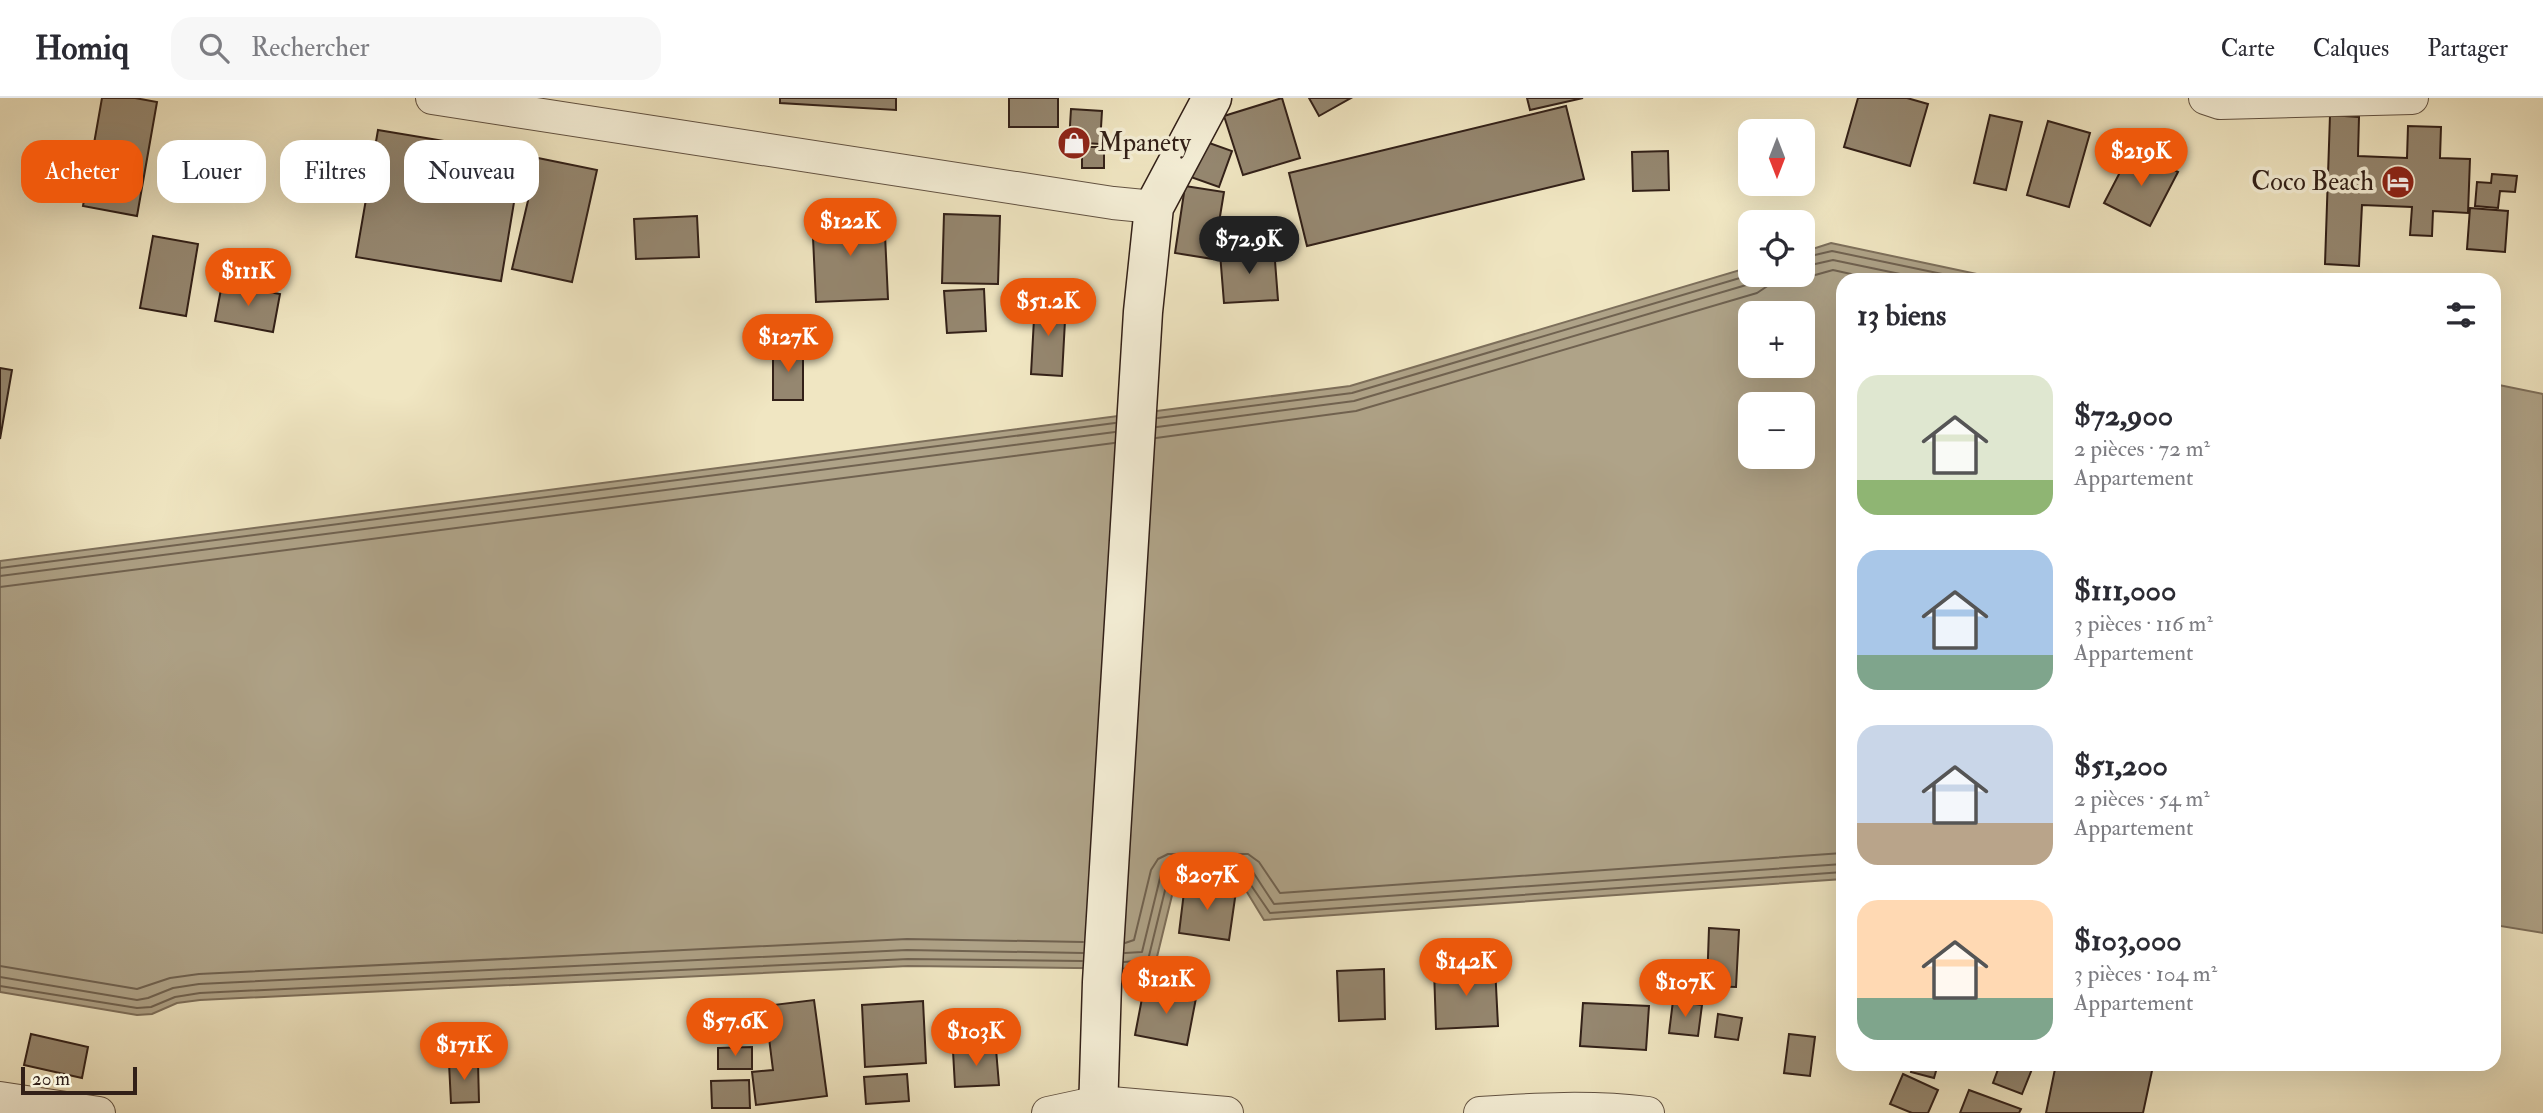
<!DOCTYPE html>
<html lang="fr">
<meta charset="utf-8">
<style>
body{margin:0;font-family:"IM FELL Double Pica",serif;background:#f7f7f7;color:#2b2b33;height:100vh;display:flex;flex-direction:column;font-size:26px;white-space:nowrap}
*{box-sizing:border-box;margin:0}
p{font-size:23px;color:#7c7c81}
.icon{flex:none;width:38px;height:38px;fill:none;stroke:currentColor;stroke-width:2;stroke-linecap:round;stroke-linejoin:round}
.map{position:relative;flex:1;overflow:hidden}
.sheet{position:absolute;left:1836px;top:175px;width:665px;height:798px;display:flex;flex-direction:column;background:#fff;border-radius:21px;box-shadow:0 7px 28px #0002}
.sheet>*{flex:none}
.guide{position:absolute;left:21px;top:42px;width:665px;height:63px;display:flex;gap:14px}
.needle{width:46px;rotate:180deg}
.controls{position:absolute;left:1738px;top:21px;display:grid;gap:14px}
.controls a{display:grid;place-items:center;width:77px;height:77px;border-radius:14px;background:#fff;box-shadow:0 7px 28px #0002;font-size:35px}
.scale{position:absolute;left:21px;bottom:18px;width:116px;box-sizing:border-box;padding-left:7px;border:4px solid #322018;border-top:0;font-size:19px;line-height:24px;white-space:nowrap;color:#322018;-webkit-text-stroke:5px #f5efd7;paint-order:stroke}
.price{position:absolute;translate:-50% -60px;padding:0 16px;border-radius:24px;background:#ea580c;color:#fff;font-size:23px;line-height:46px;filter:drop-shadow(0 2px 4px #0008)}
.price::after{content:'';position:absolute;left:50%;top:42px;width:21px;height:16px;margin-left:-10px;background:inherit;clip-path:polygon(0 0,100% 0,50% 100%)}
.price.active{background:#222;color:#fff}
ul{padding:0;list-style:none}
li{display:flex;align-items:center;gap:21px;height:175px;padding:0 21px}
li span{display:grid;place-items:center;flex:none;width:196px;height:140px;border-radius:21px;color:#555}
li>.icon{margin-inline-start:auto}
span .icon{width:84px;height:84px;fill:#fffc;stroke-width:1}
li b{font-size:30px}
h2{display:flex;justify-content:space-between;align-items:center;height:84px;padding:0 21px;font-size:30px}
.tag{padding:0 24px;border-radius:21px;background:#fff;box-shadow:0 7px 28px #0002;font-size:24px;line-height:63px}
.tag.active{background:#ea580c;color:#fff}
header{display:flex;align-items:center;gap:42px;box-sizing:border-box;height:98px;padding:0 35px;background:#fff;border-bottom:2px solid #e1e1e2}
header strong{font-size:33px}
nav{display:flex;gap:38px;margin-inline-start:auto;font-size:24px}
.search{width:490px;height:63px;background:#f7f7f7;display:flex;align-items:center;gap:18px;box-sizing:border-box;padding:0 24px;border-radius:21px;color:#7c7c81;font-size:26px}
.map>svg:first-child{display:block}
</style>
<header>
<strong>Homiq</strong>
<div class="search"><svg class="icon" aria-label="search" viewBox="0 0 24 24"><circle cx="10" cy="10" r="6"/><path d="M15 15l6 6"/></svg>Rechercher</div>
<nav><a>Carte</a><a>Calques</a><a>Partager</a></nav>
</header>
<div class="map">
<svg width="2543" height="1015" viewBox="0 0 2543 1015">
<rect width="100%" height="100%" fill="#f0e6c2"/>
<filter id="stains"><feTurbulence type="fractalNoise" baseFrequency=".00286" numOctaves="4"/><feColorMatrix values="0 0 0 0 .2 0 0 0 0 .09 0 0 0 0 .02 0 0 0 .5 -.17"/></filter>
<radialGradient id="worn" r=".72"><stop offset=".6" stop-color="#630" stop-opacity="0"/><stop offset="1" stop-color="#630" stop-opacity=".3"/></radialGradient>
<g fill="#afa388" stroke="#7d6f5b" stroke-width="2" fill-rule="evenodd">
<path d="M1831,145L2005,182H1843V781L1264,822L1239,781H1176L1154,871L908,868L200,902L177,905L152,916L137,917L0,894V463L1350,288L1750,169V177H1802L1803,154ZM1750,215H1802V268H1750ZM1750,306H1802V359H1750Z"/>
<path d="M2494,286L2543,296V835L2494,827Z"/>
</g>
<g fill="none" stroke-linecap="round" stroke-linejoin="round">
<g stroke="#706250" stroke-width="2">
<path d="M1802,160L1832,153L1971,182"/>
<path d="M1802,169L1833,162L1929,182"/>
<path d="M1792,177L1808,179L1833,172L1878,182"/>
<path d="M1158,320L1352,295L1750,177"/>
<path d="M1157,329L1354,303L1753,185L1763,177"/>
<path d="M1156,340L1356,313L1757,195L1769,187L1775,177"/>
<path d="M0,470L1115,325"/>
<path d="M0,478L1115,334"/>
<path d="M0,489L1114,345"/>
<path d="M1125,845L1134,842L1151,772L1158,761L1168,756H1248L1259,764L1280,795L1843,755"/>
<path d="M1125,855L1142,854L1161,776L1167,768L1174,765L1244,766L1251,771L1274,806L1843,766"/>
<path d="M1124,864L1148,862L1168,780L1176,774H1242L1270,815L1843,774"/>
<path d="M0,868L137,891L170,880L199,876L907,841L1083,844"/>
<path d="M0,879L137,902L148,900L173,890L199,886L907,852L1083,855"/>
<path d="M0,888L137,910L151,909L175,899L200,895L908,861L1082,863"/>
</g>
</g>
<g fill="#958770" stroke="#322018" stroke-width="2">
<path d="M102,0H135L157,4L137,118L83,108Z"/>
<path d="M780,0H896V12L780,5Z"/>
<rect x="1009" y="0" width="49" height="29"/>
<path d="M1282,0L1300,60L1243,77L1224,18Z"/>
<path d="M1309,0H1351L1319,18Z"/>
<path d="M1527,0H1583L1530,12Z"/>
<path d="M1858,0H1907L1928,6L1910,68L1844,49Z"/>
<path d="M1566,8L1584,81L1307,148L1289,75Z"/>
<path d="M1071,11L1102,13L1100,46L1069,44Z"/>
<path d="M1990,17L2022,24L2006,92L1974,85Z"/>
<path d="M2330,17L2359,19L2358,58L2407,60L2408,28L2441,29L2440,60L2470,61L2468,115L2433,113L2432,138L2410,137L2412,109L2362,107L2359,168L2325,166Z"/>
<path d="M2048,23L2090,35L2069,109L2027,97Z"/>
<path d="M378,32L522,56L501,183L356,159Z"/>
<path d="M1198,41L1232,53L1219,89L1185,77Z"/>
<rect x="1082" y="49" width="22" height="21"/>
<path d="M2132,51L2178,74L2150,128L2104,105Z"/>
<path d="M1668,53L1669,92L1633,93L1632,54Z"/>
<path d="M538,60L597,72L572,184L512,171Z"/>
<path d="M2492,76L2517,78L2515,94L2500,93L2498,110L2475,108L2477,84L2491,85Z"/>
<path d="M1185,88L1224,94L1213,161L1175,155Z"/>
<path d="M2470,110L2508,113L2505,154L2467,151Z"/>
<path d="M884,115L888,201L816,204L812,118Z"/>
<path d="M944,116L1000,118L998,186L942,185Z"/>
<path d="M697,118L699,159L636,161L634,121Z"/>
<path d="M153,138L198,146L186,218L140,210Z"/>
<path d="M1274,150L1278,202L1224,205L1220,155Z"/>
<path d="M222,186L280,196L273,234L215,223Z"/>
<path d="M984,191L986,233L947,235L944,193Z"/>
<path d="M1035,202L1066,204L1062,278L1031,276Z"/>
<rect x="773" y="251" width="30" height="51"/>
<path d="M0,270L12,272L0,341Z"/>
<path d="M1185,786L1236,793L1229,842L1179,835Z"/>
<path d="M1709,830L1739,832L1736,889L1707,888Z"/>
<path d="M1495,868L1498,928L1436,931L1434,871Z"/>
<path d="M1384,871L1385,921L1339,923L1337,873Z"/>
<path d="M1144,890L1196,900L1187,947L1135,937Z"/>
<path d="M814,902L827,998L756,1007L752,974L773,972L765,908Z"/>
<path d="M923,903L926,965L865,969L862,907Z"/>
<path d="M1673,903L1702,907L1698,938L1669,935Z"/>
<path d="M1583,905L1649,908L1646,952L1580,948Z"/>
<path d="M1718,916L1742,920L1738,942L1715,939Z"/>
<path d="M31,936L88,949L82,980L24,967Z"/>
<path d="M1789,936L1815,939L1810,978L1784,975Z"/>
<path d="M752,949V971H718V950Z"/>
<path d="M996,951L999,987L955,989L953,953Z"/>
<path d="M478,964L479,1004L451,1005L449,965Z"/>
<path d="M1913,966H1938L1934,980L1911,974Z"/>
<path d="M2000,966H2034L2022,996L1993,985Z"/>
<path d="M2056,966L2153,968L2143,1015H2046Z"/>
<path d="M907,976L909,1003L866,1006L864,979Z"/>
<path d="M1903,976L1938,992L1928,1015H1912L1890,1006Z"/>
<path d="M749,982L750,1010H712L711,983Z"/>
<path d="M1969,992L2021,1011L2019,1015H1960Z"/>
</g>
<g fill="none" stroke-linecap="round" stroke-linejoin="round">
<defs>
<g id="street">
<path d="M432,0L1113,105L1154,109"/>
<path d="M2205,0L2220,5L2412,0"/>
<path d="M0,1000L99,1015"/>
<path d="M1048,1015L1099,1004L1227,1015"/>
<path d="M1480,1015C1536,1011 1592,1008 1648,1015"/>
</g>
<path id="secondary" d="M1098,1015L1102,884L1143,214L1154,109L1212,0"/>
</defs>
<use href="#street" stroke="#625242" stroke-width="34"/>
<use href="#secondary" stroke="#322018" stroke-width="41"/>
<use href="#street" stroke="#f5efd7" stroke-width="32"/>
<use href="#secondary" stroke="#f5efd7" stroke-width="38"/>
</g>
<defs>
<symbol id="shop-disc" viewBox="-11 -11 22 22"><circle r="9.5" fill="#8f2418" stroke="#f5efd7"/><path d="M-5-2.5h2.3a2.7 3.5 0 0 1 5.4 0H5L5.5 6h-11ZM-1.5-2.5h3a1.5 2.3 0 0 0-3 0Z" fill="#fff"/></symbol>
<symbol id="hotel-disc" viewBox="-11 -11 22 22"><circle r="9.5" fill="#8f2418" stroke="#f5efd7"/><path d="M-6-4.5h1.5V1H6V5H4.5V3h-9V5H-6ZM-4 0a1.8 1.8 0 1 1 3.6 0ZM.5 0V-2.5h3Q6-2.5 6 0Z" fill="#fff"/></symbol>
</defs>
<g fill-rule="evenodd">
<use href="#shop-disc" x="1055" y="26" width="38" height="38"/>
<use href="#hotel-disc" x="2379" y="65" width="38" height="38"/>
</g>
<g text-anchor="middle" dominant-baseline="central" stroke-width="7" stroke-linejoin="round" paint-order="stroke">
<g font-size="26" fill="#322018" stroke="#f5efd7" text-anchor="start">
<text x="1098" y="45">Mpanety</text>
<text x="2374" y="84" text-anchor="end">Coco Beach</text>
</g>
</g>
<rect width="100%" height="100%" filter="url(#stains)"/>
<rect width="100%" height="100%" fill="url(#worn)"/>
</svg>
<div class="controls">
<a><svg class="needle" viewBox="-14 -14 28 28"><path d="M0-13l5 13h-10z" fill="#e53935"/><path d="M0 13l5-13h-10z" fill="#7c7c81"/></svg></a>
<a><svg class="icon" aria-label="locate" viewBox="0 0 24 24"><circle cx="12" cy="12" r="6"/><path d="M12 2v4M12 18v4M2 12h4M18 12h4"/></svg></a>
<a>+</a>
<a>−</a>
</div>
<div class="scale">20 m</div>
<b class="price" style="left:2141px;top:90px">$219K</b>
<b class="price" style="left:850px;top:160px">$122K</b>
<b class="price active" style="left:1249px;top:178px">$72.9K</b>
<b class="price" style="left:248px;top:210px">$111K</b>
<b class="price" style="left:1048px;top:240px">$51.2K</b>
<b class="price" style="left:788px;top:276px">$127K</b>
<b class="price" style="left:1207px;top:814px">$207K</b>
<b class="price" style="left:1466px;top:900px">$142K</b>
<b class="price" style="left:1166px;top:918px">$121K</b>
<b class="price" style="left:1685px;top:921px">$107K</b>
<b class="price" style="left:735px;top:960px">$57.6K</b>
<b class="price" style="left:976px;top:970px">$103K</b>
<b class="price" style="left:464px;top:984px">$171K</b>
<div class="guide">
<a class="tag active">Acheter</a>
<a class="tag">Louer</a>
<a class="tag">Filtres</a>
<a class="tag">Nouveau</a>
</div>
<section class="sheet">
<h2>13 biens<svg class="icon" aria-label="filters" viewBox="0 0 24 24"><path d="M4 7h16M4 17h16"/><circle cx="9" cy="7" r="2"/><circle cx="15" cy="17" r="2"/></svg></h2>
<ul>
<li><span style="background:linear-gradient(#dfe7d0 75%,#8fb573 0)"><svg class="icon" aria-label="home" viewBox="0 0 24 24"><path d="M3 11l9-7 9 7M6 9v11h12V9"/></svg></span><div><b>$72,900</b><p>2 pièces · 72 m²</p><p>Appartement</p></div></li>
<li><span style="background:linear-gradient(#a9c7e8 75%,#7fa58c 0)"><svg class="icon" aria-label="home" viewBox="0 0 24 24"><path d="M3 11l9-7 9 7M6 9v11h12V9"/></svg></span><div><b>$111,000</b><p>3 pièces · 116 m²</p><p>Appartement</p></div></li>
<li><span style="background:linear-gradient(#c9d6e8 70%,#b9a48a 0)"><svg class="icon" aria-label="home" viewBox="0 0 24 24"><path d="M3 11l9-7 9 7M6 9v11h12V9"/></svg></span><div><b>$51,200</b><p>2 pièces · 54 m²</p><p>Appartement</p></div></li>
<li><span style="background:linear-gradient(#ffd9b3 70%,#7fa58c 0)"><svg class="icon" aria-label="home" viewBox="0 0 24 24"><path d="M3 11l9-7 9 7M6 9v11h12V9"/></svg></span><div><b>$103,000</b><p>3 pièces · 104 m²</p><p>Appartement</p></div></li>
</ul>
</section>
</div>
